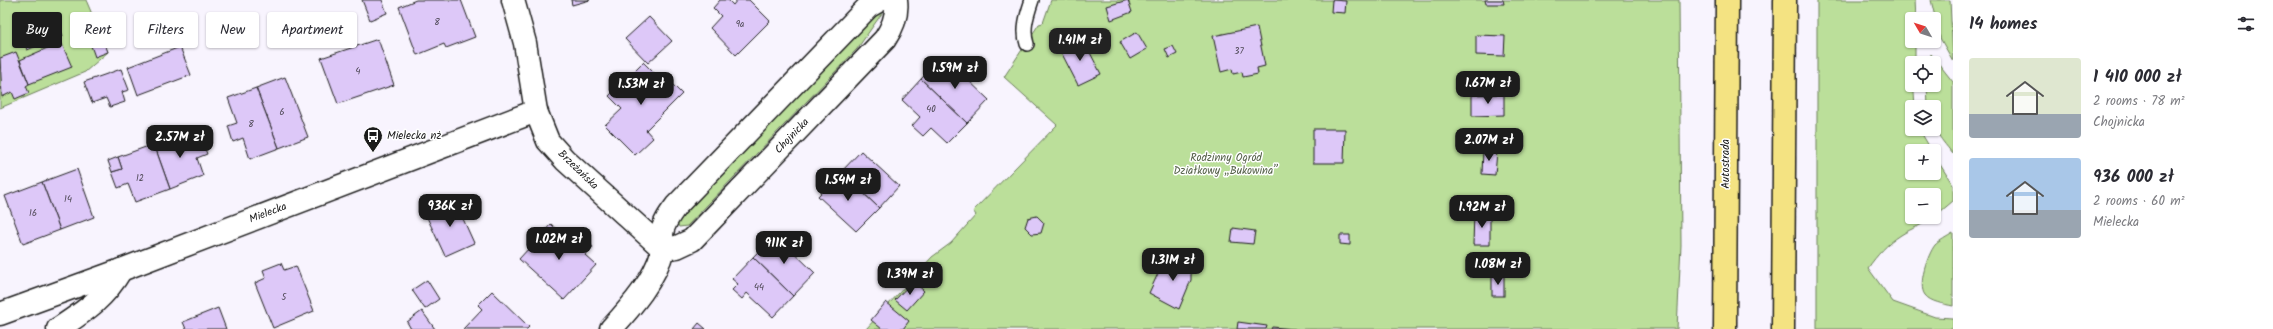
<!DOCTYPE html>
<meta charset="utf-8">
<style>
body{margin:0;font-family:Kalam,sans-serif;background:#f7f7f7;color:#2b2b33;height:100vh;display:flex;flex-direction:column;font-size:15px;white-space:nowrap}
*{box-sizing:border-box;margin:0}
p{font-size:13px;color:#7c7c81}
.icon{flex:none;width:22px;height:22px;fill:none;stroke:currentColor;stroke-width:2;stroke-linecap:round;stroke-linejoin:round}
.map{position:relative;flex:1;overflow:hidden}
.sheet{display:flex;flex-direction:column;background:#fff;width:320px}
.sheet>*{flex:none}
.top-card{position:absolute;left:12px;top:12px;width:380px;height:36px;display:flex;gap:8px}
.needle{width:26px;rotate:309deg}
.tools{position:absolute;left:1905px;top:12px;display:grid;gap:8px}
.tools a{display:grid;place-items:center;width:36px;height:36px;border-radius:4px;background:#fff;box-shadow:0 1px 3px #0004;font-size:20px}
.price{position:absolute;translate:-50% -34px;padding:0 9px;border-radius:8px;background:#1c1c1c;color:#fff;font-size:13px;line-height:26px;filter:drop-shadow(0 1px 2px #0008)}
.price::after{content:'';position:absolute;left:50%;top:24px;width:12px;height:9px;margin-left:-6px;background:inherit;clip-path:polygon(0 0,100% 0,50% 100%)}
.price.current{background:#222;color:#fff}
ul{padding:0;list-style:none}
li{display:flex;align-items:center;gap:12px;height:100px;padding:0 16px}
li span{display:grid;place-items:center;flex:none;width:112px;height:80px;border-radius:4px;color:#555}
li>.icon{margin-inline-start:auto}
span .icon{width:48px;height:48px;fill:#fffc;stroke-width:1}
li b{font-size:17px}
h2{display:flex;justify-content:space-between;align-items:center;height:48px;padding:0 16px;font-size:17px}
.pill{padding:0 14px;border-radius:4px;background:#fff;box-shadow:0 1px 3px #0004;font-size:14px;line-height:36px}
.pill.current{background:#1c1c1c;color:#fff}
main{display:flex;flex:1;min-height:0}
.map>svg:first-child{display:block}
</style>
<main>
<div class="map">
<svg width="1953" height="329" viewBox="0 0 1953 329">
<rect width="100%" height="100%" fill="#f8f4fe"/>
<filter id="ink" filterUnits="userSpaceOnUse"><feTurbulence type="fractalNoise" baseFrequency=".025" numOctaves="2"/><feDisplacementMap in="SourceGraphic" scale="8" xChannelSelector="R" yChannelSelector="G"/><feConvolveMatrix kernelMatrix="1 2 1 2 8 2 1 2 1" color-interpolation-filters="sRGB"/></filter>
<g filter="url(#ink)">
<g fill="#bbdf9a" stroke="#6c7e5b">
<path d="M0,0H86L108,52L85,72L0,108Z"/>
<path d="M1051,0H1679L1681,245L1677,329H866L932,257L951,243L976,215L973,211L1057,125L1004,77L1039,24L1043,23Z"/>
<path d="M1817,0H1915L1916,19H1912V41H1915V63H1912L1915,107H1912V129H1919L1932,151H1912V173H1934V155L1953,185V201L1934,217V195H1912V217H1934C1923,225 1912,228 1901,235C1887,244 1877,255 1868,268L1893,302L1935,317L1953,318V329H1817Z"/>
<path d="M1931,0H1950L1953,61L1940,38Z"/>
<path d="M885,9L857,49L687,226L679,227L677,223L680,218L848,42L874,17Z"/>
<path d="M1931,54L1953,82V154C1937,134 1934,133 1934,107H1928L1927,85H1934V63H1930Z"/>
<path d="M1953,233V306C1944,304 1930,302 1925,295C1917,285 1928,254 1935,245C1939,241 1948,236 1953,233Z"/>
</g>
<g fill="#ddc8f8" stroke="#1c1c1c">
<path d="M362,0H382L387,13L370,20Z"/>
<path d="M416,0H461L475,37L446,48L444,44L417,55L399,7Z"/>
<path d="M571,0H590L572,5Z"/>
<path d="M720,0H728L733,5L737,0H749L770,21L736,55L710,28L721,16L713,8Z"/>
<path d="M1128,0L1132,12L1111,20L1107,6Z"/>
<path d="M1332,0L1346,1L1345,13L1331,12Z"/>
<path d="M1485,0H1503L1504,4H1486Z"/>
<path d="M55,16L63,36L45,43L37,24Z"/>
<path d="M649,17L672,41L648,63L625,39Z"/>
<path d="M1257,27L1265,66L1257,68L1258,74L1243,77L1242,72L1233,74L1232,69L1221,72L1213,36Z"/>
<path d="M32,29L39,45L27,50L21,34Z"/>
<path d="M1137,32L1147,49L1130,59L1120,42Z"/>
<path d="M1476,35L1505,36L1504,56L1476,55Z"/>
<path d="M102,36L108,52L95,57L89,40Z"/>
<path d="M378,39L394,85L338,104L321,58Z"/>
<path d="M1083,39L1101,74L1078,85L1060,50Z"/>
<path d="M61,42L72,67L29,84L20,60Z"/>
<path d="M1173,46L1177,54L1169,58L1165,49Z"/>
<path d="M180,47L191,75L138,95L128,67Z"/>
<path d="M16,52L29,84L26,86L29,93L15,99L12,92L2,97L0,58Z"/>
<path d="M943,56L989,100L967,123L921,79Z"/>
<path d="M643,62L660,79L663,75L682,94L646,130L653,138L635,155L605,125L622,109L609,96Z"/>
<path d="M121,69L129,90L122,92L125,102L110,107L106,98L92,103L84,82Z"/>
<path d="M285,77L308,137L279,148L256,88Z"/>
<path d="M921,79L967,123L947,143L931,128L923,136L912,126L920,117L902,100Z"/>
<path d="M256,88L279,148L250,159L243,138L233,142L228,126L237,123L228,98Z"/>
<path d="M1504,94V115L1472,116V95Z"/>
<path d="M1313,129H1345L1344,163H1313Z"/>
<path d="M187,132L191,143L201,139L207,154L197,158L203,176L170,189L154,144Z"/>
<path d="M154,144L170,189L135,202L128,184L118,188L112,172L122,169L118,157Z"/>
<path d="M1483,150L1497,151L1495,175L1482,174Z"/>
<path d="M861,151L899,186L879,208L841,172Z"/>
<path d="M118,157L122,169L112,172L108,161Z"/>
<path d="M77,169L94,217L60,230L42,182Z"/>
<path d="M841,172L879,208L856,231L818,196Z"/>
<path d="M42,182L60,230L23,244L5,196Z"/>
<path d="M454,199L474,243L445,256L425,213Z"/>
<path d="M1474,212L1490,213V245H1473Z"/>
<path d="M1037,216L1044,223L1041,233L1032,234L1025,227L1028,218Z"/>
<path d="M551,224L569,241L577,233L593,247L585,255L596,265L564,300L519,259Z"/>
<path d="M1233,228L1255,231L1253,244L1231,242Z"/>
<path d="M775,234L815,273L793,296L753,257Z"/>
<path d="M1340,235H1350V245L1340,244Z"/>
<path d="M753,257L793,296L773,317L747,293L742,299L732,290L738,284L732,279Z"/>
<path d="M1170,258L1191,261V280L1179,309L1149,293L1161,267L1168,270Z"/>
<path d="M281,263L284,270L296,266L314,311L273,328L255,283L266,278L263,270Z"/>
<rect x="1492" y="276" width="12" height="20"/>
<path d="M427,280L439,299L425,309L412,290Z"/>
<path d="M913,281L924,291L907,310L895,300Z"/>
<path d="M492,291L529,327L527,329H463L482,309L478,305Z"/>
<path d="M886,302L909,321L903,329H882L871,320Z"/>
<path d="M218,308L226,329H186L183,322Z"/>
<path d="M422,311L435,329H411L407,322Z"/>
<path d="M1238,322L1267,326L1266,329H1237Z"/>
<path d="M699,323L706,329H694Z"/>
<path d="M1272,327L1295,329H1271Z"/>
</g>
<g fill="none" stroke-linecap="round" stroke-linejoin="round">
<defs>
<path id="lane" d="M1027,44C1022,29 1027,15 1032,0"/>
<g id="street">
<path d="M513,0L525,43L536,111L548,141L565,160L663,249"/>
<path d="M663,249L677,247L692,240L885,39C893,27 898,14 896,0"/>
<path d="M0,314L121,270L536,111"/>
<path d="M58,329C85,311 104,299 121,270"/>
<path d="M611,329C631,307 656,279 663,249C664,244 662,239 662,234C663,223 670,214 676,206L868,7L880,0"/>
</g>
<g id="highway">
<path d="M1725,329L1727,0"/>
<path d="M1783,329L1785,0"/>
</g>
</defs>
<use href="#lane" stroke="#1c1c1c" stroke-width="16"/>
<use href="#street" stroke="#1c1c1c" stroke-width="25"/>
<use href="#highway" stroke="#1c1c1c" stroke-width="25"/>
<use href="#lane" stroke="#fff" stroke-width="13"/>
<use href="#street" stroke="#fff" stroke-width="22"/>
<use href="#highway" stroke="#f4e382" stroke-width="22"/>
</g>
</g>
<defs>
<symbol id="bus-pin" viewBox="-11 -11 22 30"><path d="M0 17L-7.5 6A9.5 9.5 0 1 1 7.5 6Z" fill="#1c1c1c" stroke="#fff"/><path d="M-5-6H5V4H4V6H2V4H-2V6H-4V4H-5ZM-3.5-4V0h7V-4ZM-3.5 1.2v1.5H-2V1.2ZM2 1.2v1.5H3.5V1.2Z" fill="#fff"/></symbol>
</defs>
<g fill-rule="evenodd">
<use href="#bus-pin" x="362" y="125" width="22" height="30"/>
</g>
<g text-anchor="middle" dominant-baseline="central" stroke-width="3" stroke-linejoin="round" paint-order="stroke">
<g font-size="9" fill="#4c4753">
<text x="437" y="22">8</text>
<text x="740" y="24">9a</text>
<text x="1239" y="51">37</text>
<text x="358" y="71">4</text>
<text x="931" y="109">40</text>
<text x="282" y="112">6</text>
<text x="251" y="124">8</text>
<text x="140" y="178">12</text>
<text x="68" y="199">14</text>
<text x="33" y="213">16</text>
<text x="759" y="287">44</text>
<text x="284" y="297">5</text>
</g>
<g font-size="11" fill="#1c1c1c" stroke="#fff" text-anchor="start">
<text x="387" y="136">Mielecka nż</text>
</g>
<g font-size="11" fill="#1c1c1c" stroke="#fff">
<text transform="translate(792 136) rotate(-46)">Chojnicka</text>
<text transform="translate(1726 164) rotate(-90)">Autostrada</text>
<text transform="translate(578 170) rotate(44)">Brzeżańska</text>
<text transform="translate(268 213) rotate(-21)">Mielecka</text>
</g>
<g font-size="11" fill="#546048" stroke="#fff">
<text x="1226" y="158">Rodzinny Ogród<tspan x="1226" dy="13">Działkowy „Bukowina”</tspan></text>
</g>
</g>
</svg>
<div class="tools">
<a><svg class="needle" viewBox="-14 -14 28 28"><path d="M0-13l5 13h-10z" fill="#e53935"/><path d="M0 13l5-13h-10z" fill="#7c7c81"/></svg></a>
<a><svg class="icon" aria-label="locate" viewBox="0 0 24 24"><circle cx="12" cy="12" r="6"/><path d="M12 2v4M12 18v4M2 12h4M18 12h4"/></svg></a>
<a><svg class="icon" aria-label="layers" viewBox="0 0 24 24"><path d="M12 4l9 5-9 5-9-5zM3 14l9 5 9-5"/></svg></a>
<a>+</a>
<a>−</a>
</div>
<b class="price current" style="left:1080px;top:62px">1.41M zł</b>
<b class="price" style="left:955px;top:90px">1.59M zł</b>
<b class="price" style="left:1488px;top:105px">1.67M zł</b>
<b class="price" style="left:641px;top:106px">1.53M zł</b>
<b class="price" style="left:180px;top:159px">2.57M zł</b>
<b class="price" style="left:1489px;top:162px">2.07M zł</b>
<b class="price" style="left:848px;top:202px">1.54M zł</b>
<b class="price" style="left:450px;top:228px">936K zł</b>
<b class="price" style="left:1482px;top:229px">1.92M zł</b>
<b class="price" style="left:559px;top:261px">1.02M zł</b>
<b class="price" style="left:784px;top:265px">911K zł</b>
<b class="price" style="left:1173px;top:282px">1.31M zł</b>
<b class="price" style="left:1498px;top:286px">1.08M zł</b>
<b class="price" style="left:910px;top:296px">1.39M zł</b>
<div class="top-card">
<a class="pill current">Buy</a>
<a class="pill">Rent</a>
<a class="pill">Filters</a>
<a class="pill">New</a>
<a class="pill">Apartment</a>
</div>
</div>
<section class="sheet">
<h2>14 homes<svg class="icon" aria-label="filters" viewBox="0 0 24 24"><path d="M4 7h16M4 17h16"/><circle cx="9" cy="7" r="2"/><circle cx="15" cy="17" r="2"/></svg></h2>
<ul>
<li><span style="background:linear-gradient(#dfe7d0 70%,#9aa5b1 0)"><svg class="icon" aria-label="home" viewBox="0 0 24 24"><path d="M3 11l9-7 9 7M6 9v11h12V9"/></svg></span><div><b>1 410 000 zł</b><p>2 rooms · 78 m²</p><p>Chojnicka</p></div></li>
<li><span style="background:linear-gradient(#a9c7e8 65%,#9aa5b1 0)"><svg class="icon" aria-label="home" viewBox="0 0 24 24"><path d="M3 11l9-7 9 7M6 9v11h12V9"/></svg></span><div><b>936 000 zł</b><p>2 rooms · 60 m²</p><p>Mielecka</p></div></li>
</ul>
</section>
</main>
